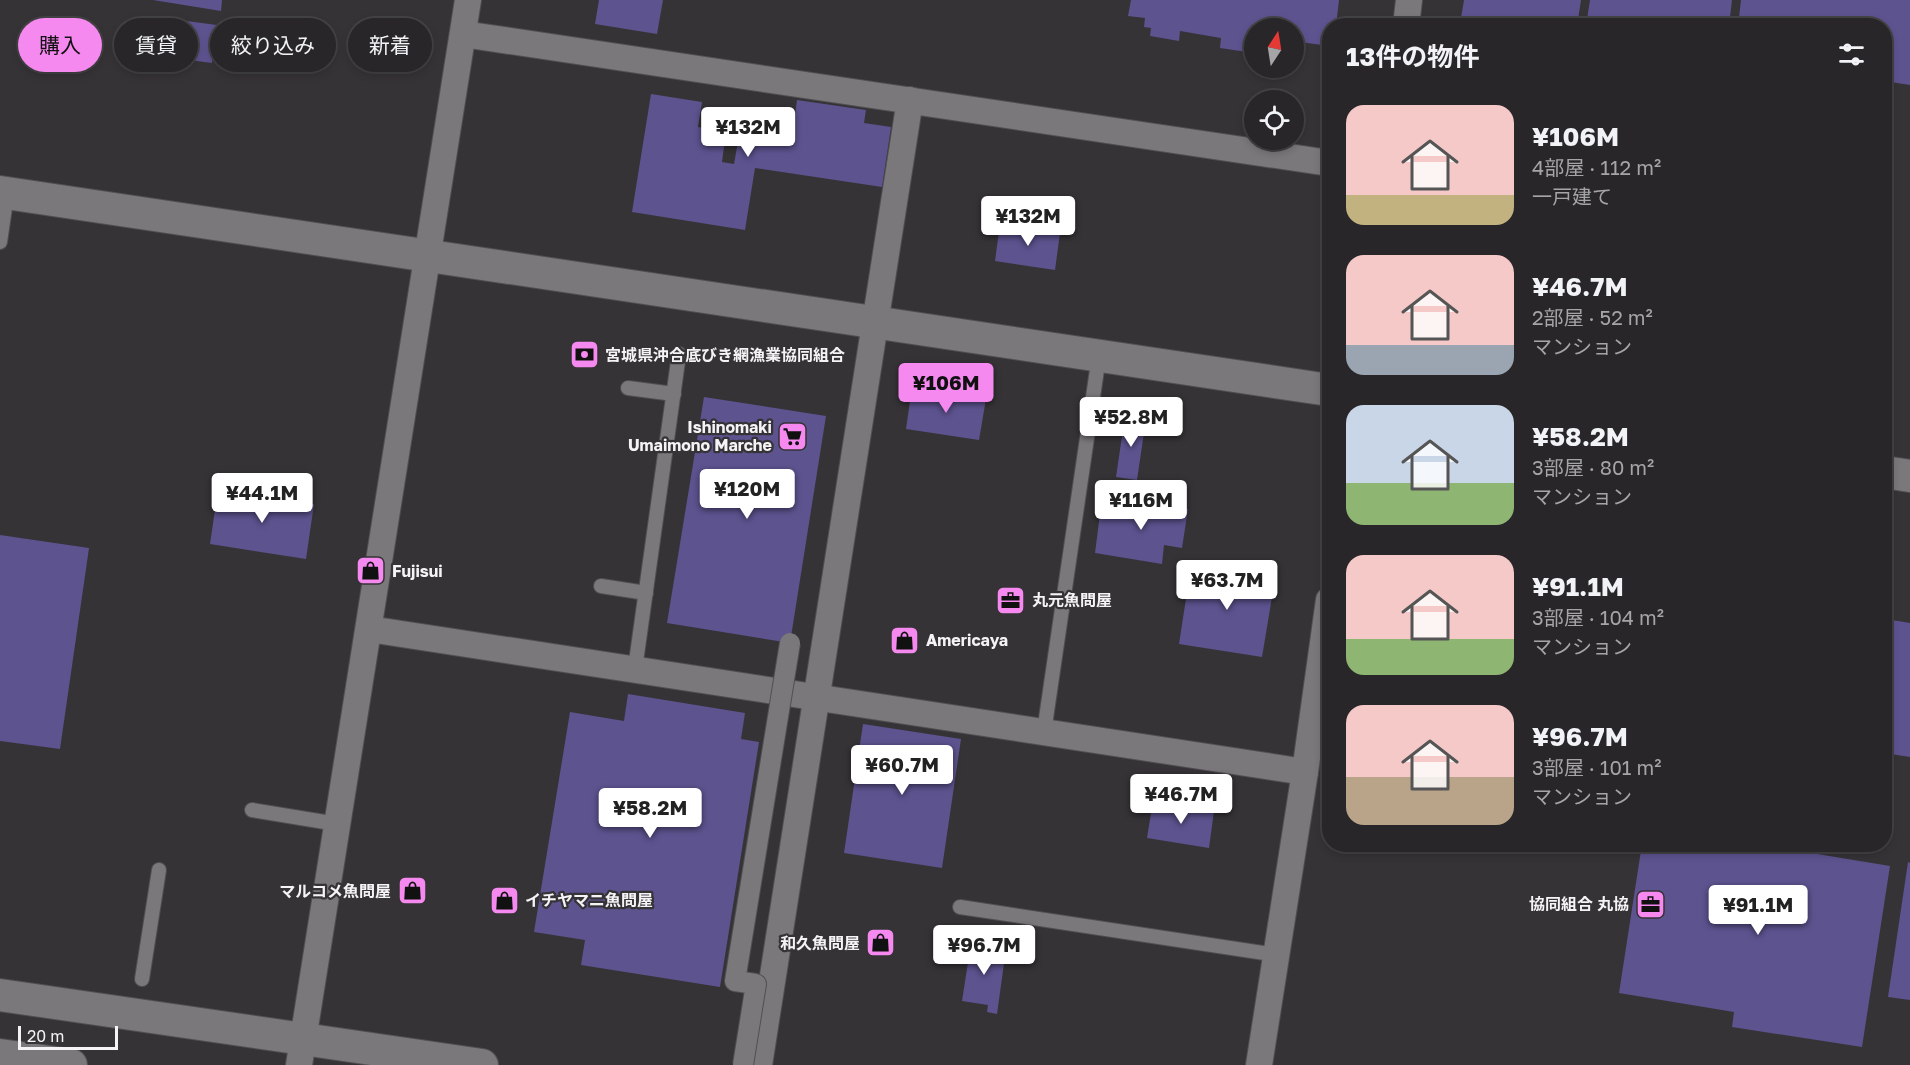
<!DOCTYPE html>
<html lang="ja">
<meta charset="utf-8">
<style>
body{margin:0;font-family:"Golos Text","Noto Sans JP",sans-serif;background:#302e30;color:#f1f3f6;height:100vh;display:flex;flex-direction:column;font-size:22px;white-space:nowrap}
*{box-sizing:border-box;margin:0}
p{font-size:20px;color:#a5a5a8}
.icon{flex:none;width:33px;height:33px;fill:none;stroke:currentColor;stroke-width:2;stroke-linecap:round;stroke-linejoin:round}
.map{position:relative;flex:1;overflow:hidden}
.panel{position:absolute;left:1322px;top:18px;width:570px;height:834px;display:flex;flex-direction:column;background:#282628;border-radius:24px;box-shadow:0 3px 9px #0003,0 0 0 2px #444345}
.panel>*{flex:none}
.hud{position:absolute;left:18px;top:18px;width:570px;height:54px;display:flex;gap:12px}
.needle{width:39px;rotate:12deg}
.controls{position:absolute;left:1244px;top:18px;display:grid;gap:12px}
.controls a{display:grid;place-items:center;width:60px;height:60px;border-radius:50%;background:#282628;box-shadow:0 3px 9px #0003,0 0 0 2px #444345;font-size:30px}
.scale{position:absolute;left:18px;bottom:15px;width:100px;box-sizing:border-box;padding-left:6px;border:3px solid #f5f3f5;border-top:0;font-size:16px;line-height:21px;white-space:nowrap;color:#f5f3f5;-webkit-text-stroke:4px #363336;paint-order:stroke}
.price{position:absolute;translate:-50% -51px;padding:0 14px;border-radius:6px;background:#fff;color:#222;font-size:20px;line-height:39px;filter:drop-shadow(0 2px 3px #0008)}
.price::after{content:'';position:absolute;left:50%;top:36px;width:18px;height:14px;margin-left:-9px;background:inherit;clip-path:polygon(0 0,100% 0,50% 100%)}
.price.active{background:#f589ef;color:#111}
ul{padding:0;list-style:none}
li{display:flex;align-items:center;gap:18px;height:150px;padding:0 24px}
li span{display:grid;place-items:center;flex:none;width:168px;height:120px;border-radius:18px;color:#555}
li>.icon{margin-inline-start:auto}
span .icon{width:72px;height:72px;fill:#fffc;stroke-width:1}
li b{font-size:26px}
h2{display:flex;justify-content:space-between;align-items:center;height:72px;padding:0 24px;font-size:26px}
.pill{padding:0 21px;border-radius:27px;background:#282628;box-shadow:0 3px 9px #0003,0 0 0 2px #444345;font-size:21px;line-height:54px}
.pill.active{background:#f589ef;color:#111}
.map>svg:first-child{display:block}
</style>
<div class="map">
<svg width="1910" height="1065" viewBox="0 0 1910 1065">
<rect width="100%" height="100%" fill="#363336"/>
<g fill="#5d538f">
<path d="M153,0H222L221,11Z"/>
<path d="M599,0H663L657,34L595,24Z"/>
<path d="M1131,0H1339L1336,26H1329V46L1293,41V28H1254V53L1220,48L1221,38L1180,31L1179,41L1150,36L1151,28L1144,27L1145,18L1128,16Z"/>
<path d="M1464,0H1581L1577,26H1509L1461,18Z"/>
<path d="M1590,0H1732L1729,26H1586Z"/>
<path d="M1741,0H1910V85L1884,81V26H1738Z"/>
<path d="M179,20L217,25L212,63L174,58Z"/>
<path d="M651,94L702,102L698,127L726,132L722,162L734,164L743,114L794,122L797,100L866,110L864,123L891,127L882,187L755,168L745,230L632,212Z"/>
<path d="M1000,224L1060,233L1055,270L995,261Z"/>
<path d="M912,387L986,399L979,440L906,429Z"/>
<path d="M704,397L826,416L790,643L667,623Z"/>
<path d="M1125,416L1146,419L1137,480L1116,477Z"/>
<path d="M218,489L314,504L306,559L210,544Z"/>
<path d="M1134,501L1188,509L1182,548L1164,545L1162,564L1095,553L1101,506L1133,511Z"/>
<path d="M0,535L89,548L60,749L0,741Z"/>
<path d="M1191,566L1275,579L1262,657L1179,644Z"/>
<path d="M1892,620L1910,623V757L1884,753V653L1886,654Z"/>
<path d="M628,694L745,713L741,739L759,742L720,987L581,965L585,940L534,932L570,712L624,721Z"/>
<path d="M863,724L961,739L942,868L844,853Z"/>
<path d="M1153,801L1214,811L1209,848L1147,838Z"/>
<path d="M1642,844H1756L1890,866L1862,1047L1732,1027L1734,1012L1619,993Z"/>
<path d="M1908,862L1910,863V1000L1888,997Z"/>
<path d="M971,943L1006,949L997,1014L987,1012L988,1005L962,1001Z"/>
</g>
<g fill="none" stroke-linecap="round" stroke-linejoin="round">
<defs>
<g id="service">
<path d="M0,242L7,194"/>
<path d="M628,388L674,394"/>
<path d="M601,586L646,593"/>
<path d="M635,669L679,354"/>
<path d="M1044,732L1099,356"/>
<path d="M252,810L337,824"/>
<path d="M960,907L1277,955"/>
<path d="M142,979L159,870"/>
</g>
<g id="minor">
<path d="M1406,26L1409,0"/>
<path d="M463,34L1329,163"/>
<path d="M369,629L1305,772"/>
<path d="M299,1065L468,0"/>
<path d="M759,1065L910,100"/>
<path d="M1259,1065L1305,772L1329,600"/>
</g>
<g id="tertiary">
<path d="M0,192L1329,390"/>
<path d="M1884,472L1910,476"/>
<path d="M0,995L482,1065"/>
<path d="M0,1055L71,1065"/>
</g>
</defs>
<use href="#service" stroke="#514f52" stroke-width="16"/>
<use href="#minor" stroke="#514f52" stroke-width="28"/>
<use href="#tertiary" stroke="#514f52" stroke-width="34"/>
<use href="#service" stroke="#7b787c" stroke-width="14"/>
<use href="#minor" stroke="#7b787c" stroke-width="26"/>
<use href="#tertiary" stroke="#7b787c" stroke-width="32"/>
<defs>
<path id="pedestrian-bridge" d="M743,1065L756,984L735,981L790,643"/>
</defs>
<use href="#pedestrian-bridge" stroke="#514f52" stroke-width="22" stroke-linecap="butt"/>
<use href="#pedestrian-bridge" stroke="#7b787c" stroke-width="20"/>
</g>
<defs>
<symbol id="bank-square" viewBox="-11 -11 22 22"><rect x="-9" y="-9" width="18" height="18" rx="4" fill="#f589ef" stroke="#363336"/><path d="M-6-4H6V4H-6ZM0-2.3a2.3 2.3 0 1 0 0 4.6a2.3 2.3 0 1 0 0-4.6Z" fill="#111"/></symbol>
<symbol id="supermarket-square" viewBox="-11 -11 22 22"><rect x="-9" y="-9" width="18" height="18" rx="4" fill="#f589ef" stroke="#363336"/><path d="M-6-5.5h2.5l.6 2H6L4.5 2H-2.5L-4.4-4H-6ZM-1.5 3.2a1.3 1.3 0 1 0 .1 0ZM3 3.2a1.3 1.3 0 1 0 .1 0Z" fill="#111"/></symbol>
<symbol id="shop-square" viewBox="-11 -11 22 22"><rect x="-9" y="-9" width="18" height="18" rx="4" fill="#f589ef" stroke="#363336"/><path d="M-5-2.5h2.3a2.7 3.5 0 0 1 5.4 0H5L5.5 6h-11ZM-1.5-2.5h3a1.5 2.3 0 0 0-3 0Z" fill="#111"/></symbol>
<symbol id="office-square" viewBox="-11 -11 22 22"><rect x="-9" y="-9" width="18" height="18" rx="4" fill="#f589ef" stroke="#363336"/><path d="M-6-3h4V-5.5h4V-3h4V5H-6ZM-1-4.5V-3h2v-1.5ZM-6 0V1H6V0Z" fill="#111"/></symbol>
</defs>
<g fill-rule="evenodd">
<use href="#bank-square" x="568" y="338" width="33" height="33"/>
<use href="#supermarket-square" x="776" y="420" width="33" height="33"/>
<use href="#shop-square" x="354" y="554" width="33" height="33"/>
<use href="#office-square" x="994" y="584" width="33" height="33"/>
<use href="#shop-square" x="888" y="624" width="33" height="33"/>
<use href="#shop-square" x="396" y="874" width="33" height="33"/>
<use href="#shop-square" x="488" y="884" width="33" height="33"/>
<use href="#office-square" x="1634" y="888" width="33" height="33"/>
<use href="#shop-square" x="864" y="926" width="33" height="33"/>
</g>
<g text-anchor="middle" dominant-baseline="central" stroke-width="4.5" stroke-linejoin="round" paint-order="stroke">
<g font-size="16" font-weight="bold" fill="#f5f3f5" stroke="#363336" text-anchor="start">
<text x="605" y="355">宮城県沖合底びき網漁業協同組合</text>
<text x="772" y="427" text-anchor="end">Ishinomaki<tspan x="772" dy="18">Umaimono Marche</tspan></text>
<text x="392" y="571">Fujisui</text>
<text x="1032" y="600">丸元魚問屋</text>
<text x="926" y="640">Americaya</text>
<text x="391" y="891" text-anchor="end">マルコメ魚問屋</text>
<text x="525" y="900">イチヤマニ魚問屋</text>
<text x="1629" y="904" text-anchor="end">協同組合 丸協</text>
<text x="860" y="943" text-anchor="end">和久魚問屋</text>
</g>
</g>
</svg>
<div class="controls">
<a><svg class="needle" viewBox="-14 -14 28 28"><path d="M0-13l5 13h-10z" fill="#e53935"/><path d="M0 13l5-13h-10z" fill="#a5a5a8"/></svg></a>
<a><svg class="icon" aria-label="locate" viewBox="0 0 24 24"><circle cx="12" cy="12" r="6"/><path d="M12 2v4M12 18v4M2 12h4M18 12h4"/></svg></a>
</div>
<div class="scale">20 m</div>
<b class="price" style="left:748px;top:158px">¥132M</b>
<b class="price" style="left:1028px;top:247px">¥132M</b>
<b class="price active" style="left:946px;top:414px">¥106M</b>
<b class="price" style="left:1131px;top:448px">¥52.8M</b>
<b class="price" style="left:747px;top:520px">¥120M</b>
<b class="price" style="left:262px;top:524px">¥44.1M</b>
<b class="price" style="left:1141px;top:531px">¥116M</b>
<b class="price" style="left:1227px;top:611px">¥63.7M</b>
<b class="price" style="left:902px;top:796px">¥60.7M</b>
<b class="price" style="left:1181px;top:825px">¥46.7M</b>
<b class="price" style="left:650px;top:839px">¥58.2M</b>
<b class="price" style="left:1758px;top:936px">¥91.1M</b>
<b class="price" style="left:984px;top:976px">¥96.7M</b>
<div class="hud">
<a class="pill active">購入</a>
<a class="pill">賃貸</a>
<a class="pill">絞り込み</a>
<a class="pill">新着</a>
</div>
<section class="panel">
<h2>13件の物件<svg class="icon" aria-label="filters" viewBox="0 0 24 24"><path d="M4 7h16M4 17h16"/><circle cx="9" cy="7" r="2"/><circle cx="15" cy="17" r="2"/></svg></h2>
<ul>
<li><span style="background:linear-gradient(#f6c9c9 75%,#c2b280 0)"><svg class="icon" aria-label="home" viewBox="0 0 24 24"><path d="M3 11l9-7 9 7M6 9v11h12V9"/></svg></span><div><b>¥106M</b><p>4部屋 · 112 m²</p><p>一戸建て</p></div></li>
<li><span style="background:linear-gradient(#f6c9c9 75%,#9aa5b1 0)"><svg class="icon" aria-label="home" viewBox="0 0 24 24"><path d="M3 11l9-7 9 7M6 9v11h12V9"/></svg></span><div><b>¥46.7M</b><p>2部屋 · 52 m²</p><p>マンション</p></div></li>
<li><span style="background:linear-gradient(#c9d6e8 65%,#8fb573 0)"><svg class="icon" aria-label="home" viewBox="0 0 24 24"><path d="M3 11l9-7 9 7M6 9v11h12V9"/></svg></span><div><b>¥58.2M</b><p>3部屋 · 80 m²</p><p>マンション</p></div></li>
<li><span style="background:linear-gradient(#f6c9c9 70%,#8fb573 0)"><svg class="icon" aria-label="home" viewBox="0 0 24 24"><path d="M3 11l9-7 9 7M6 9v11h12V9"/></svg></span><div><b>¥91.1M</b><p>3部屋 · 104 m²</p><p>マンション</p></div></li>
<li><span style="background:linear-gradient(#f6c9c9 60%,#b9a48a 0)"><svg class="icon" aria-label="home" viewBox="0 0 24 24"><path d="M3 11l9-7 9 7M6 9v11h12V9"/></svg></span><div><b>¥96.7M</b><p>3部屋 · 101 m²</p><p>マンション</p></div></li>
</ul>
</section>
</div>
